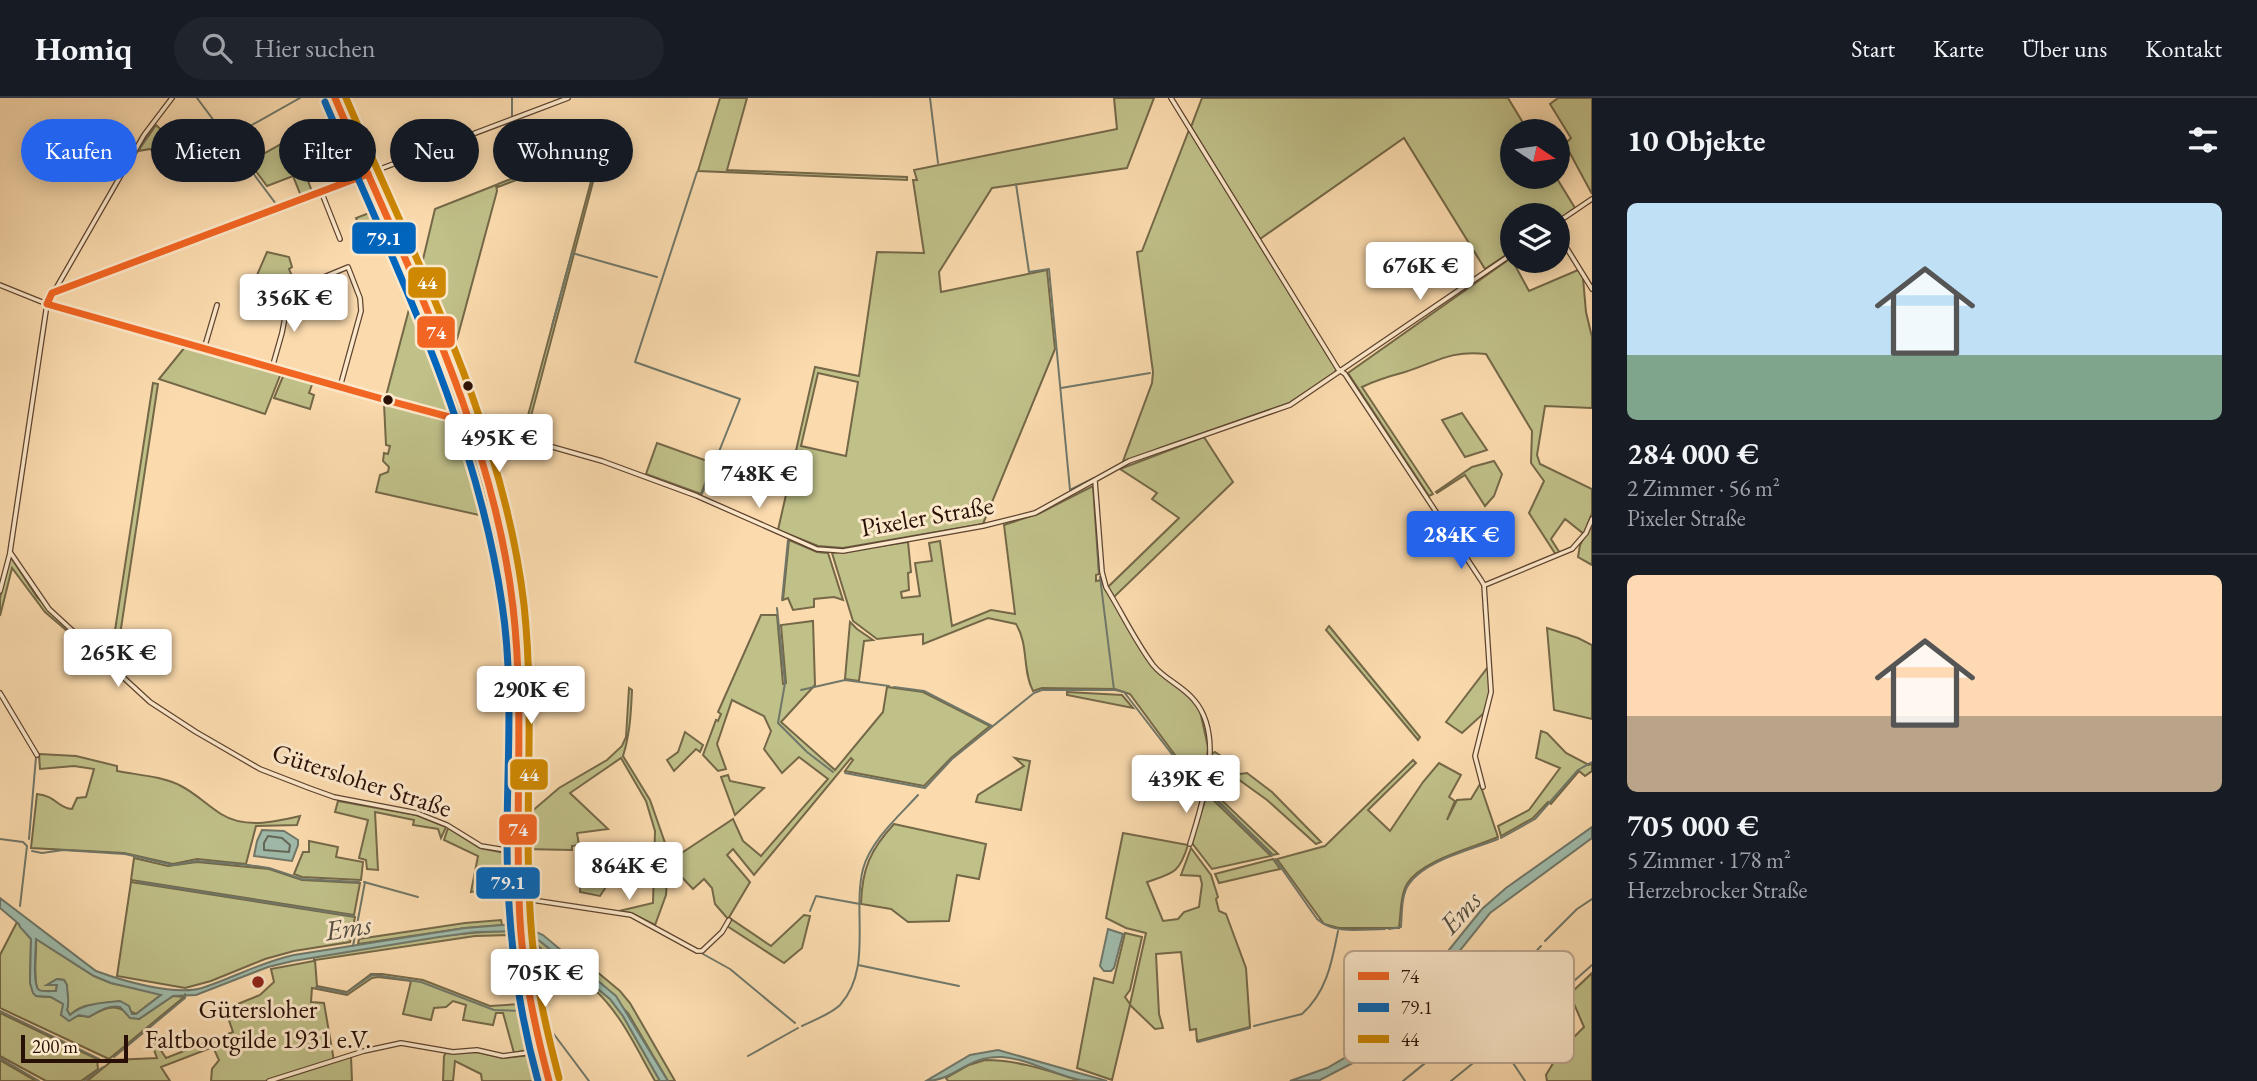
<!DOCTYPE html>
<html lang="de">
<meta charset="utf-8">
<style>
body{margin:0;font-family:"EB Garamond",serif;background:#20242c;color:#f1f3f6;height:100vh;display:flex;flex-direction:column;font-size:26px;white-space:nowrap}
*{box-sizing:border-box;margin:0}
p{font-size:23px;color:#9ea1a6}
.icon{flex:none;width:38px;height:38px;fill:none;stroke:currentColor;stroke-width:2;stroke-linecap:round;stroke-linejoin:round}
.map{position:relative;flex:1;overflow:hidden}
.panel{display:flex;flex-direction:column;background:#171b24;width:665px}
.panel>*{flex:none}
.top-card{position:absolute;left:21px;top:21px;width:665px;height:63px;display:flex;gap:14px}
.needle{width:46px;rotate:103deg}
.buttons{position:absolute;left:1500px;top:21px;display:grid;gap:14px}
.buttons a{display:grid;place-items:center;width:70px;height:70px;border-radius:50%;background:#171b24;box-shadow:0 4px 18px #0003;font-size:35px}
.scale{position:absolute;left:21px;bottom:18px;width:107px;box-sizing:border-box;padding-left:7px;border:4px solid #291006;border-top:0;font-size:19px;line-height:24px;white-space:nowrap;color:#291006;-webkit-text-stroke:5px #fce8ca;paint-order:stroke}
.price{position:absolute;translate:-50% -60px;padding:0 16px;border-radius:7px;background:#fff;color:#222;font-size:23px;line-height:46px;filter:drop-shadow(0 2px 4px #0008)}
.price::after{content:'';position:absolute;left:50%;top:42px;width:21px;height:16px;margin-left:-10px;background:inherit;clip-path:polygon(0 0,100% 0,50% 100%)}
.price.selected{background:#2563eb;color:#fff}
ul{padding:0;list-style:none}
li{display:grid;align-content:center;gap:14px;height:371px;padding:0 35px}
li+li{border-top:2px solid #363941}
li span{display:grid;place-items:center;height:217px;border-radius:10px;color:#555}
li>.icon{margin-inline-start:auto}
span .icon{width:126px;height:126px;fill:#fffc;stroke-width:1}
li b{font-size:30px}
h2{display:flex;justify-content:space-between;align-items:center;height:84px;padding:0 35px;font-size:30px}
.pill{padding:0 24px;border-radius:32px;background:#171b24;box-shadow:0 4px 18px #0003;font-size:24px;line-height:63px}
.pill.selected{background:#2563eb;color:#fff}
header{display:flex;align-items:center;gap:42px;box-sizing:border-box;height:98px;padding:0 35px;background:#171b24;border-bottom:2px solid #363941}
header strong{font-size:33px}
nav{display:flex;gap:38px;margin-inline-start:auto;font-size:24px}
.search{width:490px;height:63px;background:#20242c;display:flex;align-items:center;gap:18px;box-sizing:border-box;padding:0 24px;border-radius:38px;color:#9ea1a6;font-size:26px}
main{display:flex;flex:1;min-height:0}
.map>svg:first-child{display:block}
</style>
<header>
<strong>Homiq</strong>
<div class="search"><svg class="icon" aria-label="search" viewBox="0 0 24 24"><circle cx="10" cy="10" r="6"/><path d="M15 15l6 6"/></svg>Hier suchen</div>
<nav><a>Start</a><a>Karte</a><a>Über uns</a><a>Kontakt</a></nav>
</header>
<main>
<div class="map">
<svg width="1592" height="983" viewBox="0 0 1592 983">
<rect width="100%" height="100%" fill="#fbdbae"/>
<filter id="stains"><feTurbulence type="fractalNoise" baseFrequency=".00286" numOctaves="4"/><feColorMatrix values="0 0 0 0 .2 0 0 0 0 .09 0 0 0 0 .02 0 0 0 .5 -.17"/></filter>
<radialGradient id="worn" r=".72"><stop offset=".6" stop-color="#630" stop-opacity="0"/><stop offset="1" stop-color="#630" stop-opacity=".3"/></radialGradient>
<g fill="#c0c089" stroke="#746848" stroke-width="2" fill-rule="evenodd">
<path d="M720,0H747L727,72L907,79V82L698,73Z"/>
<path d="M1114,0H1154L1127,70L992,90L939,174L941,194L1047,172L1055,251L983,426L843,450L818,448L778,432L815,269L859,278L877,154L924,155L913,82H917L914,72L1117,31ZM818,275L858,284L846,358L801,348Z"/>
<path d="M1202,0H1508L1528,33H1512V79H1556L1575,110L1558,122V117H1512V153L1485,171L1404,40L1260,141L1191,29Z"/>
<path d="M1558,0H1592V96L1565,46L1571,40L1550,6Z"/>
<path d="M156,27L174,44L163,57L150,51L138,53Z"/>
<path d="M1189,32L1336,271L1335,275L1289,305L1160,350L1122,366L1152,285L1153,274L1137,154L1142,153Z"/>
<path d="M301,35L316,73L306,77L312,94L301,98L293,78L267,88L249,64Z"/>
<path d="M601,46L602,50L526,337L523,336L600,50L498,89V86Z"/>
<path d="M496,87L497,93L453,256L419,178L435,111Z"/>
<path d="M377,112L388,137L366,144L356,120Z"/>
<path d="M267,154L289,159L292,169L289,171L296,188L288,192L254,184Z"/>
<path d="M1511,160L1529,193L1578,172L1583,180L1586,214L1592,239V310L1545,308L1537,357L1540,366L1592,391V415L1584,436L1565,421L1551,441L1560,455L1556,457L1529,415L1544,383L1531,365L1532,333L1486,256C1450,252 1437,264 1405,274C1390,278 1376,282 1362,289L1433,396L1429,398L1348,275Z"/>
<path d="M407,182L461,317L386,298L412,200L406,187Z"/>
<path d="M185,249L281,275L265,316L159,281Z"/>
<path d="M284,276L313,284L309,295L314,297L310,311L274,300Z"/>
<path d="M153,285L158,286L115,570L110,565Z"/>
<path d="M384,305L462,328L466,332L486,400L488,419L376,394L380,377L388,374L389,369L383,363L384,355L388,356L390,348L386,347Z"/>
<path d="M1462,315L1487,352L1465,359L1442,322Z"/>
<path d="M1204,339L1233,384L1114,499L1108,489L1179,420L1152,401L1157,395L1120,371Z"/>
<path d="M657,345L713,365L701,396L646,376Z"/>
<path d="M1494,363L1502,376L1494,398L1485,408L1465,377L1437,395L1436,394L1472,369Z"/>
<path d="M1093,388L1099,476L1096,477V483L1102,482L1105,491L1154,569L1189,597L1200,613L1208,649L1205,690L1186,672L1130,596L1115,591L1042,590L1033,593C1022,572 1029,547 1016,526L988,520L923,546V536L877,541L853,523L832,455L908,444L911,474L908,475L909,492L901,494L902,500L920,498L915,465L932,463L929,445L940,443L952,528L991,512L1015,516L1004,427L1040,415Z"/>
<path d="M1592,425V467L1578,459L1580,447Z"/>
<path d="M789,442L817,454L828,455L843,502L834,499L814,501V509L793,512L788,500L783,502Z"/>
<path d="M12,461L37,499L75,537L73,538L45,514L12,470L0,518V500L9,462Z"/>
<path d="M761,517H777L783,586L786,585L781,527L813,523L815,587L781,624L835,672L883,614L887,589L923,594L990,628L951,660L924,688L845,673L853,662L851,660L754,777L733,751L727,757L750,784L728,821L715,806L712,790L704,781L693,791L676,773L667,780L666,797L655,827L631,815L619,813L653,805L655,733L646,703L621,660L570,695L608,731L577,735L579,747L572,748V752L523,751V721L559,690L607,662L622,648L626,639L629,590L632,592C631,615 630,636 623,658L650,702L671,762L733,721L743,743L761,758L828,681L799,659L782,675L764,651L771,633L764,618L732,602L717,646L726,671L718,673L703,657L716,622L718,623L721,616L718,614Z"/>
<path d="M850,524L857,531L873,542L864,543L859,583L845,581Z"/>
<path d="M1329,528L1420,639L1418,642L1326,532Z"/>
<path d="M1547,530L1578,540L1592,547V621L1554,612Z"/>
<rect x="522" y="565" width="3" height="151"/>
<path d="M1488,569L1490,594L1484,615L1462,635L1446,624Z"/>
<path d="M1067,594L1122,597L1133,610L1067,597Z"/>
<path d="M1541,633L1547,635L1566,655L1589,667L1592,665V673L1585,678L1579,673L1551,706L1548,704L1533,720L1501,738L1498,728L1529,712L1560,670L1536,660Z"/>
<path d="M685,634L703,647L700,654L696,651L674,673L667,662L678,654Z"/>
<path d="M1215,654L1230,664L1231,670L1240,676L1247,675L1272,694L1321,744L1316,746L1267,702L1217,666L1210,691L1278,756L1273,757L1208,693L1211,656Z"/>
<path d="M39,656L76,658L117,668V673C137,677 162,678 181,688C195,695 207,707 221,716C245,731 274,724 300,718L297,727L256,728L246,766L197,761L173,766L124,755L31,750L37,696C57,698 57,710 72,711L77,700L86,699L94,671L74,668L40,671Z"/>
<path d="M1015,660L1030,663L1021,712L976,704L978,697L1024,668Z"/>
<path d="M1413,662L1416,665L1368,712L1390,733L1423,684L1439,665L1461,677L1449,699L1455,703L1447,722L1457,702L1471,701L1480,686L1498,739C1473,750 1421,762 1407,786C1400,798 1401,816 1399,830H1339L1324,826L1277,761L1325,748Z"/>
<path d="M728,677L730,683L764,690L735,717L721,679Z"/>
<path d="M1207,696L1271,758L1212,771L1192,745Z"/>
<path d="M338,703L416,717L446,729L441,740L438,731L413,727L414,722L375,714L378,772L367,771L366,762L359,760L368,722L335,714Z"/>
<path d="M894,726L986,746L979,781L957,777L949,823L908,824L891,811L861,806C862,771 870,752 894,726Z"/>
<path d="M448,730L480,750L510,756V788L471,794L478,758L444,742Z"/>
<path d="M1123,735L1188,747C1179,776 1173,775 1147,784L1163,823L1178,821L1184,814L1199,809L1202,786L1200,778L1181,777L1191,750L1211,777L1218,799L1216,801L1219,813L1226,816L1246,870L1250,929L1197,943L1196,931L1190,932L1181,854L1156,856L1159,916L1163,930L1155,931L1130,907L1112,982L1077,970L1094,880L1113,885L1125,835L1142,839L1130,892L1125,899L1130,906L1146,835L1126,830L1106,820Z"/>
<path d="M309,743L338,749L336,759L363,764L361,782L302,779L294,776L303,754H309Z"/>
<path d="M134,760L168,768L197,764L269,771L302,782L360,785L354,817L131,782Z"/>
<path d="M1273,761L1280,771L1219,785L1215,776Z"/>
<path d="M621,772L636,780L632,782L615,775L600,798L580,794L581,775Z"/>
<path d="M131,784L355,819L350,844L294,853L265,861L211,883L185,890L117,878Z"/>
<path d="M804,817L810,818L802,850L784,865L727,828L731,821L771,848Z"/>
<path d="M501,822L502,827L465,830L358,846L359,841L465,825Z"/>
<path d="M17,824L31,841L30,885L36,898L51,899L64,906L61,917C71,918 80,917 89,919C112,905 117,907 139,921L173,898L184,899L109,961L0,910V857Z"/>
<path d="M516,833L514,871L510,837L475,838L315,862L317,888L347,894L371,876H382L423,882L490,908L521,906L531,951L514,955L503,915H496L493,927L463,922L466,907L453,903L446,909L434,910L431,922L403,916L411,883L378,879L372,880L347,897L312,890L311,904L324,905L334,963L351,958L352,983H211L212,971L219,962L213,949L161,969L170,983H87L113,962L157,960L150,941L152,939L166,960L233,934L225,911L260,897L274,884L271,871L314,863V859C380,848 448,833 516,833Z"/>
<path d="M526,836L540,843L610,901L623,918L660,983H655C637,952 622,917 595,892C578,876 548,862 536,845L527,842Z"/>
<path d="M36,841L94,878L111,885L162,896L136,916L111,904C94,909 85,903 70,917L67,912C70,903 66,896 67,887L64,882L57,881L47,887H57L56,893C52,893 42,894 39,892C32,888 37,851 36,841Z"/>
<path d="M584,863L620,893L630,905L675,983H668L628,915L581,868Z"/>
<path d="M1592,875V983H1547L1546,977L1561,952L1584,929L1571,899L1572,894Z"/>
<path d="M0,915L97,961L98,971L81,983H46L0,958Z"/>
<path d="M477,954L503,960L532,957L535,959L542,983H482L481,976L455,963L453,983H443L444,958L446,955Z"/>
<path d="M0,962L36,983H0Z"/>
<path d="M985,962C1019,962 1049,973 1081,983H948L946,980L969,967Z"/>
</g>
<g fill="#9fbbab" stroke="#707769" stroke-width="2" fill-rule="evenodd">
<path d="M1592,729V740L1490,815L1389,941L1376,953L1320,982L1290,983L1327,970L1377,941L1482,811L1506,790Z"/>
<path d="M262,732L284,733L298,742V747L292,763L254,758L257,743Z"/>
<path d="M0,800L96,873C123,883 174,898 202,890C233,880 261,864 294,857L465,830L515,826L525,829L543,837L616,898L668,983H660L623,918L610,901L540,843L516,833L476,834L439,839L293,863L268,869L196,897L173,898L139,921L130,920L120,909C108,907 99,913 89,919L79,917L69,923L61,917L63,906L51,899L36,898L33,895L30,885L31,841L20,829L19,826L0,810ZM36,841L94,878L111,885L161,897L136,916H132L129,908L120,903C102,905 84,905 70,917L67,912C70,903 67,896 67,887L64,882L57,881L47,887H57L56,893C52,893 42,894 39,892C32,888 36,850 36,841Z"/>
<path d="M1108,831L1123,836L1114,870L1111,873H1104L1100,868Z"/>
<path d="M998,952L1107,983C1099,983 1089,983 1080,982C1054,977 1029,961 1002,959C968,957 954,983 926,983L970,957Z"/>
</g>
<g fill="none" stroke-linecap="round" stroke-linejoin="round">
<path stroke="#646658" stroke-width="2" d="M268,738L282,740L290,747L289,754L264,752V745Z"/>
<g stroke="#707769" stroke-width="2">
<path d="M197,0L276,106"/>
<path d="M930,0L938,65"/>
<path d="M512,18V0"/>
<path d="M227,41L300,0"/>
<path d="M133,61L153,28"/>
<path d="M697,74L635,264L740,301L702,396"/>
<path d="M374,79L394,125"/>
<path d="M1016,86L1029,174L1049,171L1070,392L1094,380"/>
<path d="M396,130L464,289L471,317L481,323"/>
<path d="M552,228L572,155L657,179"/>
<path d="M1061,290L1150,275"/>
<path d="M478,334L495,391L511,463"/>
<path d="M1096,417L1099,474"/>
<path d="M493,423L501,464"/>
<path d="M502,469L508,509L512,570"/>
<path d="M1100,479L1114,592"/>
<path d="M782,502L788,442"/>
<path d="M777,510L785,585L778,625L807,654L833,674"/>
<path d="M522,566V717"/>
<path d="M894,589L924,593L992,628"/>
<path d="M801,592L845,582L889,588"/>
<path d="M845,675L925,690L952,661L1034,595L1042,592H1115L1124,594L1185,673L1204,691"/>
<path d="M1208,694L1272,757"/>
<path d="M522,721V750"/>
<path d="M1501,740L1535,721L1578,672L1592,664"/>
<path d="M0,741L23,744L27,748L20,808"/>
<path d="M29,741L36,659"/>
<path d="M32,753L42,755L63,752L125,756L173,767L197,763L248,767L269,770L302,781L359,784"/>
<path d="M522,757L523,794L526,798"/>
<path d="M1275,761L1317,821C1335,837 1362,831 1385,831"/>
<path d="M138,784L354,818"/>
<path d="M364,784L418,799"/>
<path d="M810,813L816,798L860,806"/>
<path d="M1389,831L1401,829C1402,816 1401,797 1409,786C1425,762 1471,752 1498,741"/>
<path d="M1545,843L1577,811L1592,801"/>
<path d="M353,848L365,784"/>
<path d="M703,856L730,871L795,925"/>
<path d="M858,867L959,888"/>
<path d="M316,889L346,895L372,877L381,878L421,884L494,912L527,913"/>
<path d="M1566,890L1592,867"/>
<path d="M0,913L99,961"/>
<path d="M539,921L547,927L589,983"/>
<path d="M802,928C814,922 831,916 840,907C873,871 852,814 863,771C871,742 899,718 918,697"/>
<path d="M1254,928L1302,916C1327,894 1332,863 1338,833"/>
<path d="M1198,944L1250,930"/>
<path d="M1507,956L1525,983"/>
<path d="M748,958L798,930"/>
<path d="M114,959L185,900V896"/>
<path d="M0,960L39,983"/>
<path d="M84,983L103,969"/>
<path d="M1403,983C1439,954 1476,924 1508,890C1520,877 1528,861 1541,848"/>
<path d="M1451,983L1563,892"/>
</g>
<defs>
<g id="minor">
<path d="M172,0L144,37L47,206L10,454L49,511L150,604L196,634L260,671L309,690L334,699L417,715L447,727L481,748L518,754"/>
<path d="M1171,0L1338,271L1345,276L1481,482L1484,487L1491,594L1475,658L1483,689"/>
<path d="M321,93L340,141"/>
<path d="M1558,124L1592,101"/>
<path d="M1558,136L1592,191"/>
<path d="M0,187L47,206L602,363L697,398L817,451L843,453L983,428L1035,415L1129,363L1290,307L1512,156"/>
<path d="M250,194L289,203"/>
<path d="M52,195L568,0"/>
<path d="M204,251L217,207"/>
<path d="M272,270L282,235L290,193L348,169L360,200L361,213L340,289"/>
<path d="M455,320L469,322L484,328"/>
<path d="M1095,383L1102,474L1106,489C1122,515 1135,543 1153,567C1164,581 1183,588 1194,602C1226,639 1202,706 1190,746"/>
<path d="M1485,487L1572,451L1586,435L1592,421"/>
<path d="M0,493L10,455"/>
<path d="M0,595L37,657"/>
<path d="M519,800L631,817L697,853H702L722,834L729,822"/>
<path d="M269,983L364,953L401,945L453,954L477,952L503,958L541,953"/>
</g>
<path id="major" d="M335,0C403,166 489,326 513,506C526,611 513,717 520,822C523,877 534,930 549,983"/>
</defs>
<use href="#minor" stroke="#5e4330" stroke-width="6"/>
<use href="#major" stroke="#291006" stroke-width="8"/>
<use href="#minor" stroke="#fce8ca" stroke-width="3.5"/>
<use href="#major" stroke="#fbdbae" stroke-width="5"/>
<defs>
<g id="bus-1">
<path d="M335,0C403,162 493,332 513,509C525,613 514,717 520,822C523,876 535,930 549,983"/>
<path d="M368,76L52,195L47,206L386,302L453,320L469,322"/>
</g>
<path id="bus-2" d="M325,4C394,167 476,328 502,506C514,584 507,664 507,743C507,825 516,904 538,983"/>
<path id="bus-3" d="M346,0C415,162 504,331 524,507C536,618 522,730 532,840C536,888 547,934 559,980"/>
</defs>
<use href="#bus-1" stroke="#fce8ca" stroke-width="12"/>
<use href="#bus-2" stroke="#fce8ca" stroke-width="12"/>
<use href="#bus-3" stroke="#fce8ca" stroke-width="12"/>
<use href="#bus-1" stroke="#f26522" stroke-width="7"/>
<use href="#bus-2" stroke="#0065bd" stroke-width="7"/>
<use href="#bus-3" stroke="#ce8801" stroke-width="7"/>
</g>
<g fill="#291006" stroke="#fce8ca" stroke-width="2.5">
<circle cx="468" cy="288" r="6"/>
<circle cx="388" cy="302" r="6"/>
</g>
<circle fill="#8f2418" stroke="#fce8ca" stroke-width="2.5" cx="258" cy="884" r="7"/>
<g text-anchor="middle" dominant-baseline="central" stroke-width="6" stroke-linejoin="round" paint-order="stroke">
<g font-size="26" fill="#291006" stroke="#fce8ca">
<text transform="translate(927 418) rotate(-10)">Pixeler Straße</text>
<text transform="translate(362 682) rotate(18)">Gütersloher Straße</text>
</g>
<g font-size="26" fill="#291006" stroke="#fce8ca">
<text x="258" y="911">Gütersloher<tspan x="258" dy="30">Faltbootgilde 1931 e.V.</tspan></text>
</g>
<g font-size="28" font-style="italic" fill="#524c40" stroke="#fce8ca">
<text transform="translate(1460 814) rotate(-48)">Ems</text>
<text transform="translate(348 829) rotate(-9)">Ems</text>
</g>
</g>
<rect x="1344" y="853" width="230" height="112" rx="10" fill="#fce8ca" stroke="#bda78f" stroke-width="2"/>
<rect x="1358" y="874" width="31" height="8" fill="#f26522"/>
<rect x="1358" y="905" width="31" height="9" fill="#0065bd"/>
<rect x="1358" y="937" width="31" height="8" fill="#ce8801"/>
<g font-size="19" fill="#291006">
<text x="1401" y="885">74</text>
<text x="1401" y="916">79.1</text>
<text x="1401" y="948">44</text>
</g>
<g stroke="#fce8ca" stroke-width="2.5">
<rect x="351" y="123" width="66" height="34" rx="7" fill="#0065bd"/>
<rect x="407" y="168" width="40" height="33" rx="7" fill="#ce8801"/>
<rect x="416" y="217" width="40" height="34" rx="7" fill="#f26522"/>
<rect x="509" y="660" width="40" height="33" rx="7" fill="#ce8801"/>
<rect x="498" y="715" width="40" height="33" rx="7" fill="#f26522"/>
<rect x="475" y="768" width="66" height="34" rx="7" fill="#0065bd"/>
</g>
<g font-size="19" text-anchor="middle" font-weight="bold" fill="#fff">
<text x="384" y="147">79.1</text>
<text x="427" y="191">44</text>
<text x="436" y="241">74</text>
<text x="529" y="683">44</text>
<text x="518" y="738">74</text>
<text x="508" y="791">79.1</text>
</g>
<rect width="100%" height="100%" filter="url(#stains)"/>
<rect width="100%" height="100%" fill="url(#worn)"/>
</svg>
<div class="buttons">
<a><svg class="needle" viewBox="-14 -14 28 28"><path d="M0-13l5 13h-10z" fill="#e53935"/><path d="M0 13l5-13h-10z" fill="#9ea1a6"/></svg></a>
<a><svg class="icon" aria-label="layers" viewBox="0 0 24 24"><path d="M12 4l9 5-9 5-9-5zM3 14l9 5 9-5"/></svg></a>
</div>
<div class="scale">200 m</div>
<b class="price" style="left:1420px;top:204px">676K €</b>
<b class="price" style="left:294px;top:236px">356K €</b>
<b class="price" style="left:499px;top:376px">495K €</b>
<b class="price" style="left:759px;top:412px">748K €</b>
<b class="price selected" style="left:1461px;top:473px">284K €</b>
<b class="price" style="left:118px;top:591px">265K €</b>
<b class="price" style="left:531px;top:628px">290K €</b>
<b class="price" style="left:1186px;top:717px">439K €</b>
<b class="price" style="left:629px;top:804px">864K €</b>
<b class="price" style="left:545px;top:911px">705K €</b>
<div class="top-card">
<a class="pill selected">Kaufen</a>
<a class="pill">Mieten</a>
<a class="pill">Filter</a>
<a class="pill">Neu</a>
<a class="pill">Wohnung</a>
</div>
</div>
<section class="panel">
<h2>10 Objekte<svg class="icon" aria-label="filters" viewBox="0 0 24 24"><path d="M4 7h16M4 17h16"/><circle cx="9" cy="7" r="2"/><circle cx="15" cy="17" r="2"/></svg></h2>
<ul>
<li><span style="background:linear-gradient(#bfe0f5 70%,#7fa58c 0)"><svg class="icon" aria-label="home" viewBox="0 0 24 24"><path d="M3 11l9-7 9 7M6 9v11h12V9"/></svg></span><div><b>284 000 €</b><p>2 Zimmer · 56 m²</p><p>Pixeler Straße</p></div></li>
<li><span style="background:linear-gradient(#ffd9b3 65%,#b9a48a 0)"><svg class="icon" aria-label="home" viewBox="0 0 24 24"><path d="M3 11l9-7 9 7M6 9v11h12V9"/></svg></span><div><b>705 000 €</b><p>5 Zimmer · 178 m²</p><p>Herzebrocker Straße</p></div></li>
</ul>
</section>
</main>
